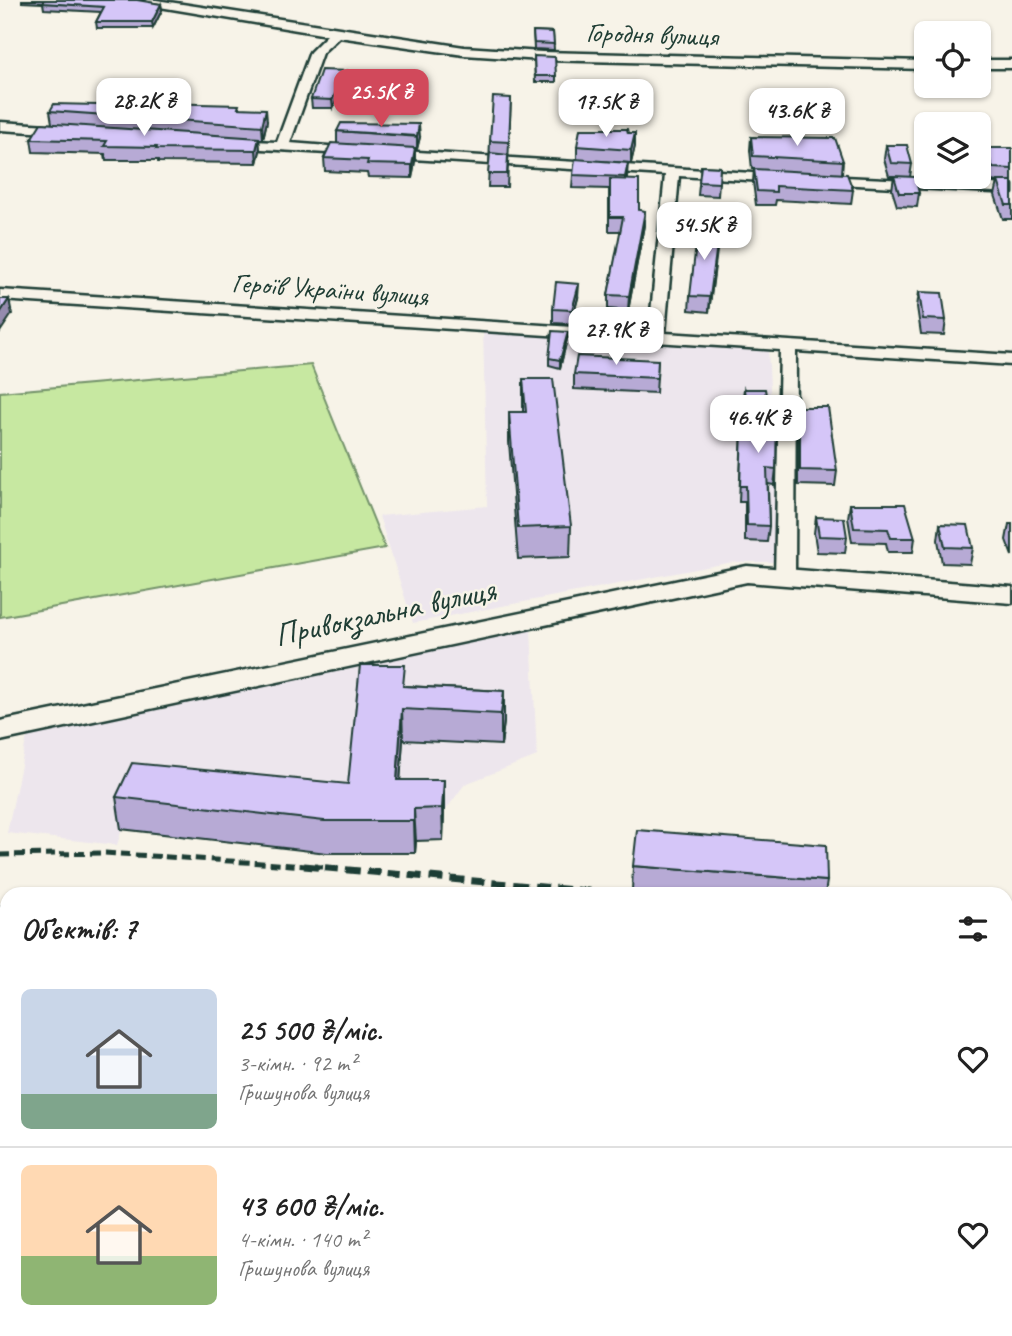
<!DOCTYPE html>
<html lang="uk">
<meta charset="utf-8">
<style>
body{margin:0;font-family:Caveat,sans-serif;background:#f2f2f2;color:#222;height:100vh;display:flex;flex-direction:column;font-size:26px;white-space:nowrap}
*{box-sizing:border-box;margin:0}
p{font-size:23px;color:#767676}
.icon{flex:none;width:38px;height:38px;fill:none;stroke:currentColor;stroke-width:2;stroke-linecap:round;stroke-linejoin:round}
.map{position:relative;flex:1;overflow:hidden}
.panel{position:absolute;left:0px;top:887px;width:1013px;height:450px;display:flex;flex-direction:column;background:#fff;border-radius:21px 21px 0 0;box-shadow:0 2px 5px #0004}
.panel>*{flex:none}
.controls{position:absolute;left:914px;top:21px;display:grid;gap:14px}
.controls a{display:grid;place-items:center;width:77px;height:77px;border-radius:10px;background:#fff;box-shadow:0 2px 5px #0004;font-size:35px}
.price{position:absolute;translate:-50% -60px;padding:0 16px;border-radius:14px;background:#fff;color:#222;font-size:23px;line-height:46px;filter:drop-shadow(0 2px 4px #0008)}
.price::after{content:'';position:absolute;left:50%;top:42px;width:21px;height:16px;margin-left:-10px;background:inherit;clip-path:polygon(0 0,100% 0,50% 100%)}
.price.on{background:#d1495b;color:#fff}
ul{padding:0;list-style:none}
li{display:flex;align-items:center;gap:21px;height:175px;padding:0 21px}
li+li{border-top:2px solid #e0e0e0}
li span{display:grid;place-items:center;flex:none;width:196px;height:140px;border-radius:10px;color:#555}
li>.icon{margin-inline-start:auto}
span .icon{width:84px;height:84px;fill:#fffc;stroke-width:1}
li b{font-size:30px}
h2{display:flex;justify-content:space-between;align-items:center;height:84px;padding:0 21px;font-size:30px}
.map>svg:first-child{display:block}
</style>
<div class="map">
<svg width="1012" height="1336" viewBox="0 0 1012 1336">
<rect width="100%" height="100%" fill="#f7f3e8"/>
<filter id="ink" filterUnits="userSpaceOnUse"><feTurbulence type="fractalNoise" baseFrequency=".0143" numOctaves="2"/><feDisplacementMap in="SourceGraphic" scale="14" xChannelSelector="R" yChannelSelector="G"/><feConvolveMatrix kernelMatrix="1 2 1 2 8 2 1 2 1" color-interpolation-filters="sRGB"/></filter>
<g filter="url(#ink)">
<g fill="#ede6ed">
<path d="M483,327L768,348L779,562H733L413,623L379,516L487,506Z"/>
<path d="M531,629L537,756L465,784L445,811L443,840L416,841L415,853H327L122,829L117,845L7,833L27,736Z"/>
<path d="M0,988H7V1330H591L596,1336H0Z"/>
</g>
<path fill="#c7e8a1" stroke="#73926a" stroke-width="2" d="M311,365L385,548L0,617V392Z"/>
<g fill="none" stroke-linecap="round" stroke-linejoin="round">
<defs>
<g id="street">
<path d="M130,0H156L464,47L542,52L926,61V69L542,60L464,55L339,37L322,53L290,143L354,148L361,152L359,155L232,147L227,146V140L277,142L310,52L327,35L136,3Z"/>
<rect x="978" y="60" width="34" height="8"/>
<path d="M0,122L64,126L71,130L64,134L0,130Z"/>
<path d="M386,150L785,175V181L780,182L679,176L665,333L1012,355V365L796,351L795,578L785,584L775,578L780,350L0,300V290L649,332L665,175L381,157V151Z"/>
<path d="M823,176L1012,185V193L818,183L816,180Z"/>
</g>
<path id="secondary" d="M747,566L1012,587V603L747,582L0,741V721Z"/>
</defs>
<use href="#street" stroke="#1f3d34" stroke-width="5"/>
<use href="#secondary" stroke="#1f3d34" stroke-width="5"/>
<use href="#street" fill="#f7f3e8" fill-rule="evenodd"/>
<use href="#secondary" fill="#f7f3e8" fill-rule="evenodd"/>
<path stroke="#1f3d34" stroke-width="5" stroke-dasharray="10 5" stroke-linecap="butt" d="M0,855L105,853L323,867"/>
<g stroke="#1f3d34" stroke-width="7" stroke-dasharray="14 7" stroke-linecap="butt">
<path d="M304,866L621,894"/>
<path d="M0,909H7"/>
<path d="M1006,929L1012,930"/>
<path d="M0,962H7"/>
<path d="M1006,1008L1012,1009"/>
<path d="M1006,1025L1012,1026"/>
<path d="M1006,1043L1012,1044"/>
<path d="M1006,1061L1012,1062"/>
<path d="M1006,1086L1012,1087"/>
<path d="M0,1100L7,1099"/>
<path d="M1006,1140L1012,1141"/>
</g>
</g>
<g fill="#b7aad5" stroke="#1f3d34" stroke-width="2">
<path d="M22,0H137L161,4L162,10L153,28H97L96,22L101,12L44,9L43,3L22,2Z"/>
<path d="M533,31L553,32L554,50L534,49Z"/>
<path d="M534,56L556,76V82H535Z"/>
<path d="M347,71V79L333,108H312L311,99Z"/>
<path d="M511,98L507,187H488L490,141Z"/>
<path d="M163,103L239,108L267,121L263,139H259L260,151L257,163L158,162V160H106L105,154L33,152L31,139L52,123L50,111L98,105Z"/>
<path d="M337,131L420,137L417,149H415V161L412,178L368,177L367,173L325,171L324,158L337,143Z"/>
<path d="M628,133H635V146L631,163L599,161L627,176V180L639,210L645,211L644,225L628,311L608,309V295L621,231H609V189L572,188L573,175L577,159V146Z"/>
<path d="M751,137L843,161L842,173L853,190L851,204L776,200L775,205H756L753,182L754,169H752L750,150Z"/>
<path d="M886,145L912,164L910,177L919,193L917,207L897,206L892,190L894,176H889L884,159Z"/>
<path d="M986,148H1012V219H1003L995,195L998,182L991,181L984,161Z"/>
<path d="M701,166L720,167L718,196L698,195Z"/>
<path d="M719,229L709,312L689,310L690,296Z"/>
<path d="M919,292L946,320L944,335L921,334L917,307Z"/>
<path d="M578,298L571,324L553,323V309Z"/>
<path d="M568,332L567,339L560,368L549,365V358Z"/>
<path d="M658,360L656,393L574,389V374Z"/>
<path d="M523,379L571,526L570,557L518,559L509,442V412H523Z"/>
<path d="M744,389L776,469L774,485L768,484L769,526L767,542L745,541V502H739L742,430L746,431L742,404Z"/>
<path d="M800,407L837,471L835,486L798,485V423Z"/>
<path d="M850,504L915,538L913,552H888L886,543L852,542L848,518Z"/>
<path d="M816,517L847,537L845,553L817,552L814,533Z"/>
<path d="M940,524L973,548L970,564L942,563L938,540Z"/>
<path d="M1009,524H1012V556L1006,540Z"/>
<path d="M406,686L504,691V722L501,745L403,740L400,780H444V811L443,840L416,841L415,853H327L121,829L116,797L348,784Z"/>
<path d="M633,866L827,881L825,894H665L632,891Z"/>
<path d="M0,968H7V1075L0,1076Z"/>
<path d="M7,1115V1252L0,1253V1116Z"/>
</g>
<g fill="#958bae" stroke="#1f3d34" stroke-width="2">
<path d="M161,4L162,10L153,28L152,22Z"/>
<path d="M347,71V79L333,108L332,100Z"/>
<path d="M266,109L267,121L263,139L262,126Z"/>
<path d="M419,124L420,137L417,149V136Z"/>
<path d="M635,133V146L631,163V150Z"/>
<path d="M259,138L260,151L257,163L256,150Z"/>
<path d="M415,148V161L412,178V165Z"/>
<path d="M628,163L627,176L624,190L625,177Z"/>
<path d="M645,211L644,225L628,311L629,296Z"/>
<path d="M719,229L718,243L709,312L710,297Z"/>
<path d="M579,284L578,298L571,324L572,310Z"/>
<path d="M9,299L12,314L0,332V313Z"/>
<path d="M568,332L567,339L560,368V360Z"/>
<path d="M504,691V722L501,745V714Z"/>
<path d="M402,709L403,740L398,811L397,780Z"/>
<path d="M444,780V811L443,840L442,808Z"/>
<path d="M414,809L416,841L415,853L414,821Z"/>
<path d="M1,1317L7,1336H0Z"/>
</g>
<g fill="#d5c6f8" stroke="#1f3d34" stroke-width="2">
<path d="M45,0H137L161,4L152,22H96L104,7L43,3Z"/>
<path d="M533,31L553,32L554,44L534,43Z"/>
<path d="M534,56L555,57L556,76H535Z"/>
<path d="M321,70L347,71L332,100L311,99Z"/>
<path d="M493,97L511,98L509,142L490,141Z"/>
<path d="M101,99L162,100L161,103L239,105L238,108L266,109L262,126L50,111L54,104L98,105Z"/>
<path d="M41,123L259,138L256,150L156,149L157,147L104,146L107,141L31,139Z"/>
<path d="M341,123L419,124L417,136L337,131Z"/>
<path d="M580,129H627L628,133H635L631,150L577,146Z"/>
<path d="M751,137L835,138L843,161L753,156Z"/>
<path d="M331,143L415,148L412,165L367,164L368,160L324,158Z"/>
<path d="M886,145H907L912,164L891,163Z"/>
<path d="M986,148H1012V169L993,168Z"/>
<path d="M490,153L508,155L507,174H488Z"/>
<path d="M575,159L628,163L625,177L573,175Z"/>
<path d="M701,166L720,167L719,183L699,182Z"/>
<path d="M754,169L847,174L853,190L776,186V192L757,191Z"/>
<path d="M894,176L915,177L919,193H899Z"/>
<path d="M610,179L639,180V210L645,211L629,296L608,295L623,217H610Z"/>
<path d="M998,181H1012V205H1006Z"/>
<path d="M698,227L719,229L710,297L690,296Z"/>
<path d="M556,282L579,284L572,310L553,309Z"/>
<path d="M919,292L942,293L946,320L923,319Z"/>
<path d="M0,299H9L0,313Z"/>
<path d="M552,331L568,332L560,360L549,358Z"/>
<path d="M577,356L658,360L657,378L574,374Z"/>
<path d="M523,379H553L571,526L518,528L509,412H526Z"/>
<path d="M744,389H765L768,407H777L776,469L767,468L769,526L747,525L746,486H740L742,430L749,431Z"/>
<path d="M800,407H828L837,471L800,470Z"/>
<path d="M850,504H905L915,538H891L888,529L854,528Z"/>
<path d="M816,517L844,518L847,537L819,536Z"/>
<path d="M940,524L968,525L973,548L945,547Z"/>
<path d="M360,665H405L403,686L504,691L501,714L402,709L397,780H444L442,808L414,809V821H324L116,797L132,763L348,784Z"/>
<path d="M637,830L826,845L827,881L633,866Z"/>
<path d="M0,968H7V1040L0,1041Z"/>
<path d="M7,1115V1217L0,1218V1116Z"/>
<rect x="184" y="1330" width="126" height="6"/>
</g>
</g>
<g text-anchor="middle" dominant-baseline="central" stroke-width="5" stroke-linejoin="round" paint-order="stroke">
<g font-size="28" fill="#1f3d34" stroke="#f7f3e8">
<text transform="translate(652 34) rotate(2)">Городня вулиця</text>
<text transform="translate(330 289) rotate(4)">Героїв України вулиця</text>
</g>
<g font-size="33" fill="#1f3d34" stroke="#f7f3e8">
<text transform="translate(385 612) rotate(-12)">Привокзальна вулиця</text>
</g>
</g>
</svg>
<div class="controls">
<a><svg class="icon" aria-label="locate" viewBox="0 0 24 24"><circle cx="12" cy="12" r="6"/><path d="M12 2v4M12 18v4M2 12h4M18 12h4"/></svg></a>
<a><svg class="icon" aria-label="layers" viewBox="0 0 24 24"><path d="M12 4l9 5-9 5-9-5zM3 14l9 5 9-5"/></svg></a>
</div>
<b class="price on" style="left:381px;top:129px">25.5K ₴</b>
<b class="price" style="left:144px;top:138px">28.2K ₴</b>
<b class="price" style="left:606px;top:139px">17.5K ₴</b>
<b class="price" style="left:797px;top:148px">43.6K ₴</b>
<b class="price" style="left:704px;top:262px">54.5K ₴</b>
<b class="price" style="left:616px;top:367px">27.9K ₴</b>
<b class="price" style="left:758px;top:455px">46.4K ₴</b>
<section class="panel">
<h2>Об’єктів: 7<svg class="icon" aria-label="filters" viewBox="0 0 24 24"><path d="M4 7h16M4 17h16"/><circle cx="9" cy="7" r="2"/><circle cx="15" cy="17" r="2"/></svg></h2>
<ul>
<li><span style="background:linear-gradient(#c9d6e8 75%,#7fa58c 0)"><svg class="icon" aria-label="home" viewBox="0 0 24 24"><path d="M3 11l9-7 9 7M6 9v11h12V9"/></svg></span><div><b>25 500 ₴/міс.</b><p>3-кімн. · 92 m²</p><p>Гришунова вулиця</p></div><svg class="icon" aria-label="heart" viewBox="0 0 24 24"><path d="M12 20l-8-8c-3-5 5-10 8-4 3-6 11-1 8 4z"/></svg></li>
<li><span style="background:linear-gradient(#ffd9b3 65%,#8fb573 0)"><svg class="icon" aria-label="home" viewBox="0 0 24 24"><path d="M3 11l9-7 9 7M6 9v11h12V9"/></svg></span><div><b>43 600 ₴/міс.</b><p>4-кімн. · 140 m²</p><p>Гришунова вулиця</p></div><svg class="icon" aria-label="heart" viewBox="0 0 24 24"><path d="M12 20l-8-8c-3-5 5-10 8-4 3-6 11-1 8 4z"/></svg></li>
</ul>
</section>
</div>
